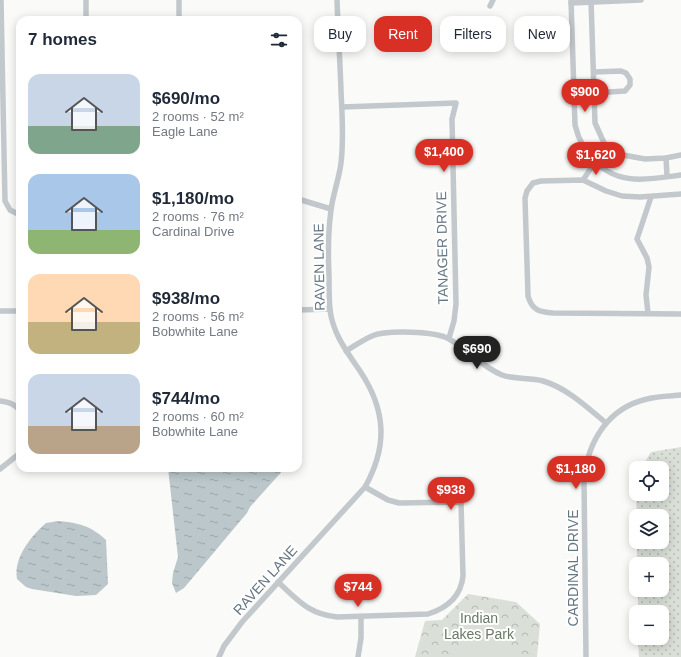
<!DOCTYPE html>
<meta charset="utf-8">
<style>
body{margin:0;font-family:Arial,sans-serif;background:#f2f2f3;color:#1f2937;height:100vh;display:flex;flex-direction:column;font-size:15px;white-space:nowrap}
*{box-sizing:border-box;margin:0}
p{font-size:13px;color:#747a83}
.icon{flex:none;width:22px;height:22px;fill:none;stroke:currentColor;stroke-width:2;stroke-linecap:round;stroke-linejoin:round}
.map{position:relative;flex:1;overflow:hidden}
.panel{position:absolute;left:16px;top:16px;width:286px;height:456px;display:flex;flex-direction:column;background:#fff;border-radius:12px;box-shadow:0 2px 10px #0003}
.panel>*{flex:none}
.hud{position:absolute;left:314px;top:16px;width:307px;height:36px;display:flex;gap:8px}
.controls{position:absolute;left:629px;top:461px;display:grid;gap:8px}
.controls a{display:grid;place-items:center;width:40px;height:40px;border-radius:8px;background:#fff;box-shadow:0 2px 10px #0003;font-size:20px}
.price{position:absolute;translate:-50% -34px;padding:0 9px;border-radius:14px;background:#d93025;color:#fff;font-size:13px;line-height:26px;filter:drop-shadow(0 1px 2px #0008)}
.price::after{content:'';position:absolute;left:50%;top:24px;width:12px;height:9px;margin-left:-6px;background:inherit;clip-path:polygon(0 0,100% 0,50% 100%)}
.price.active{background:#222;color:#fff}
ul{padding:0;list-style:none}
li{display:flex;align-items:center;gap:12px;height:100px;padding:0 12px}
li span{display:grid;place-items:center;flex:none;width:112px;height:80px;border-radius:12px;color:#555}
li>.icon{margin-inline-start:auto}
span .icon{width:48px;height:48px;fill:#fffc;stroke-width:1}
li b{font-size:17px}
h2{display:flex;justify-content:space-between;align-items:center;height:48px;padding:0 12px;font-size:17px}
.chip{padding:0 14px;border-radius:12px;background:#fff;box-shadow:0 2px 10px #0003;font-size:14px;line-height:36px}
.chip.active{background:#d93025;color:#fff}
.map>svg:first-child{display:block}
</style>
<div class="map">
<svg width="681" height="657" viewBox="0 0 681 657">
<defs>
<pattern id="grass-dots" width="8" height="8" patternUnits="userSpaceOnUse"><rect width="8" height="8" fill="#dadfd7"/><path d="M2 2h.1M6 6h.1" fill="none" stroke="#b4b9b4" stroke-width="1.8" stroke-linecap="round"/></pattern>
<pattern id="forest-crowns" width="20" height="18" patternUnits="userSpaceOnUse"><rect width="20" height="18" fill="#dadfd7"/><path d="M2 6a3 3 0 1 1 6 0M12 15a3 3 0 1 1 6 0" fill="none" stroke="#b4b9b4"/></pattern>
<pattern id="water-ripples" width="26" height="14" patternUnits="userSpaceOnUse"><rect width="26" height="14" fill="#bbc7cb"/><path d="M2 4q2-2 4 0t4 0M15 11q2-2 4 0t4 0" fill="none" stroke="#9ca6aa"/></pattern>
</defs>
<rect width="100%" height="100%" fill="#fafaf8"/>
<path fill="url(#grass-dots)" d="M681,447V657H639L638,638H662V612H638V590H662V564H637V542H662V516H637L636,494H662V468H641L651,452Z"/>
<path fill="url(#forest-crowns)" d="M468,594L516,602L540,624L537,657H415L425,621L442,620Z"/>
<path fill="#dadfd7" d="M475,620L510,623L512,657H460V643L465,626Z"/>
<g fill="url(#water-ripples)">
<path d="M168,468H285L250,507L247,513L184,588L176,593L172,583L173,573L178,557Z"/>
<path d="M59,521C79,523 91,526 106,540L108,584L96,595L76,596L32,589L26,587L17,579C13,558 31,536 46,523Z"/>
</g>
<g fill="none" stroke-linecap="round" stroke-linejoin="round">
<g stroke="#c3c8cc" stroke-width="5.5">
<path d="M1,0L5,201L10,210L20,215"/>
<path d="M86,0V20"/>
<path d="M179,0V20"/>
<path d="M571,0L575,125C582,154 603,177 634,179C650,180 666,177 681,175"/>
<path d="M591,0L595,123L605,145L623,155L645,159L666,158L681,155"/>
<path d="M571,3L641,0"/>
<path d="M490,6L493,0"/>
<path d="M593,93L625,91L630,85V79L626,73L621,71L594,72"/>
<path d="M342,107L456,103L452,119L456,304L454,321L449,338"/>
<path d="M666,158L667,176"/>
<path d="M583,180L595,162"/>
<path d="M681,194L640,197L622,196L606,191L583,180L541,181L533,183L527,191L525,198L528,296C532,310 539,312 553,313L681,314"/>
<path d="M298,199L331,209"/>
<path d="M298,310L330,309"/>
<path d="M0,311H20"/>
<path d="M648,313L646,295L649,267L647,258L637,239L651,197"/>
<path d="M346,351C354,346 363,340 372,336C386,330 436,331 449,339C467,349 482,367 502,375C515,380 530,377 543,381C567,388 587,407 606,423"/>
<path d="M0,401C9,402 15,404 20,411"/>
<path d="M0,469L20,453"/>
<path d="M278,582C298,600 308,614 337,617L428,614C447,608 461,596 463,576L461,502L399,503L388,500L365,487"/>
<path d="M219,657L224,646L242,622L365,487C388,446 386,410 360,371C347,352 333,334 330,310C329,299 329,287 329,276C328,254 328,232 331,210C333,194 339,179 341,163C344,139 342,114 341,91C340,60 338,30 337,0"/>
<path d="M358,657L361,638V617"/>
<path d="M586,657L584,479C588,441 608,408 647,399C658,396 670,396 681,395"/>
</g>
</g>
<g text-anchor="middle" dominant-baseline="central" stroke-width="4" stroke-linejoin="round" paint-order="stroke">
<g font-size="14" fill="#657683" stroke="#fff">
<text transform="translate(442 248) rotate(-91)">TANAGER DRIVE</text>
<text transform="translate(319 267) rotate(-91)">RAVEN LANE</text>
<text transform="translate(573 568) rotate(-90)">CARDINAL DRIVE</text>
<text transform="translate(265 580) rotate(-48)">RAVEN LANE</text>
</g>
<g font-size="14" fill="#687a64" stroke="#fff">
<text x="479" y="618">Indian<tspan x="479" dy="16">Lakes Park</tspan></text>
</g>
</g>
</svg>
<div class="controls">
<a><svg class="icon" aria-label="locate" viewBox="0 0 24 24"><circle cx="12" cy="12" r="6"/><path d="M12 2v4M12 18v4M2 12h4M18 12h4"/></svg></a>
<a><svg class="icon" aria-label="layers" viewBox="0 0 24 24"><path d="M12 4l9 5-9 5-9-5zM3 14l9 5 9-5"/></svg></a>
<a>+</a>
<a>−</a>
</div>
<b class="price" style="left:585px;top:113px">$900</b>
<b class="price" style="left:444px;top:173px">$1,400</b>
<b class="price" style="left:596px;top:176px">$1,620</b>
<b class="price active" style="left:477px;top:370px">$690</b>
<b class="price" style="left:576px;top:490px">$1,180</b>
<b class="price" style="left:451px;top:511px">$938</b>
<b class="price" style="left:358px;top:608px">$744</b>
<div class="hud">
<a class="chip">Buy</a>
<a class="chip active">Rent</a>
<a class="chip">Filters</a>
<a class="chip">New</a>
</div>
<section class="panel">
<h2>7 homes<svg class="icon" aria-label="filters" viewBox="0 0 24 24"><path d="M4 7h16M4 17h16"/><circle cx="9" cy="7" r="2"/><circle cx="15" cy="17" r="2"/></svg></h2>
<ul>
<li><span style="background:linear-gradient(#c9d6e8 65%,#7fa58c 0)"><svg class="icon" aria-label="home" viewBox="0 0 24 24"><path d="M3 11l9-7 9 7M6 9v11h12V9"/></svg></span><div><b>$690/mo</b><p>2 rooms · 52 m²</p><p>Eagle Lane</p></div></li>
<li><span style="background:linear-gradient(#a9c7e8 70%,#8fb573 0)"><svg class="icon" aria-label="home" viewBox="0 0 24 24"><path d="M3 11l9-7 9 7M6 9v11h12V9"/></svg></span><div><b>$1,180/mo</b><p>2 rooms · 76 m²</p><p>Cardinal Drive</p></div></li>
<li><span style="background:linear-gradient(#ffd9b3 60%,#c2b280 0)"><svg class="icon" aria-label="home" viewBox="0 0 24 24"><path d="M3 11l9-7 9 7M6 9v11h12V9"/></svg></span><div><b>$938/mo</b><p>2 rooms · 56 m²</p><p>Bobwhite Lane</p></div></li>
<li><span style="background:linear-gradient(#c9d6e8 65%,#b9a48a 0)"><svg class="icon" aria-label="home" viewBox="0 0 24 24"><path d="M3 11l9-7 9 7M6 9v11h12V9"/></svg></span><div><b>$744/mo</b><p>2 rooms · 60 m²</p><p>Bobwhite Lane</p></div></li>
</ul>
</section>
</div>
